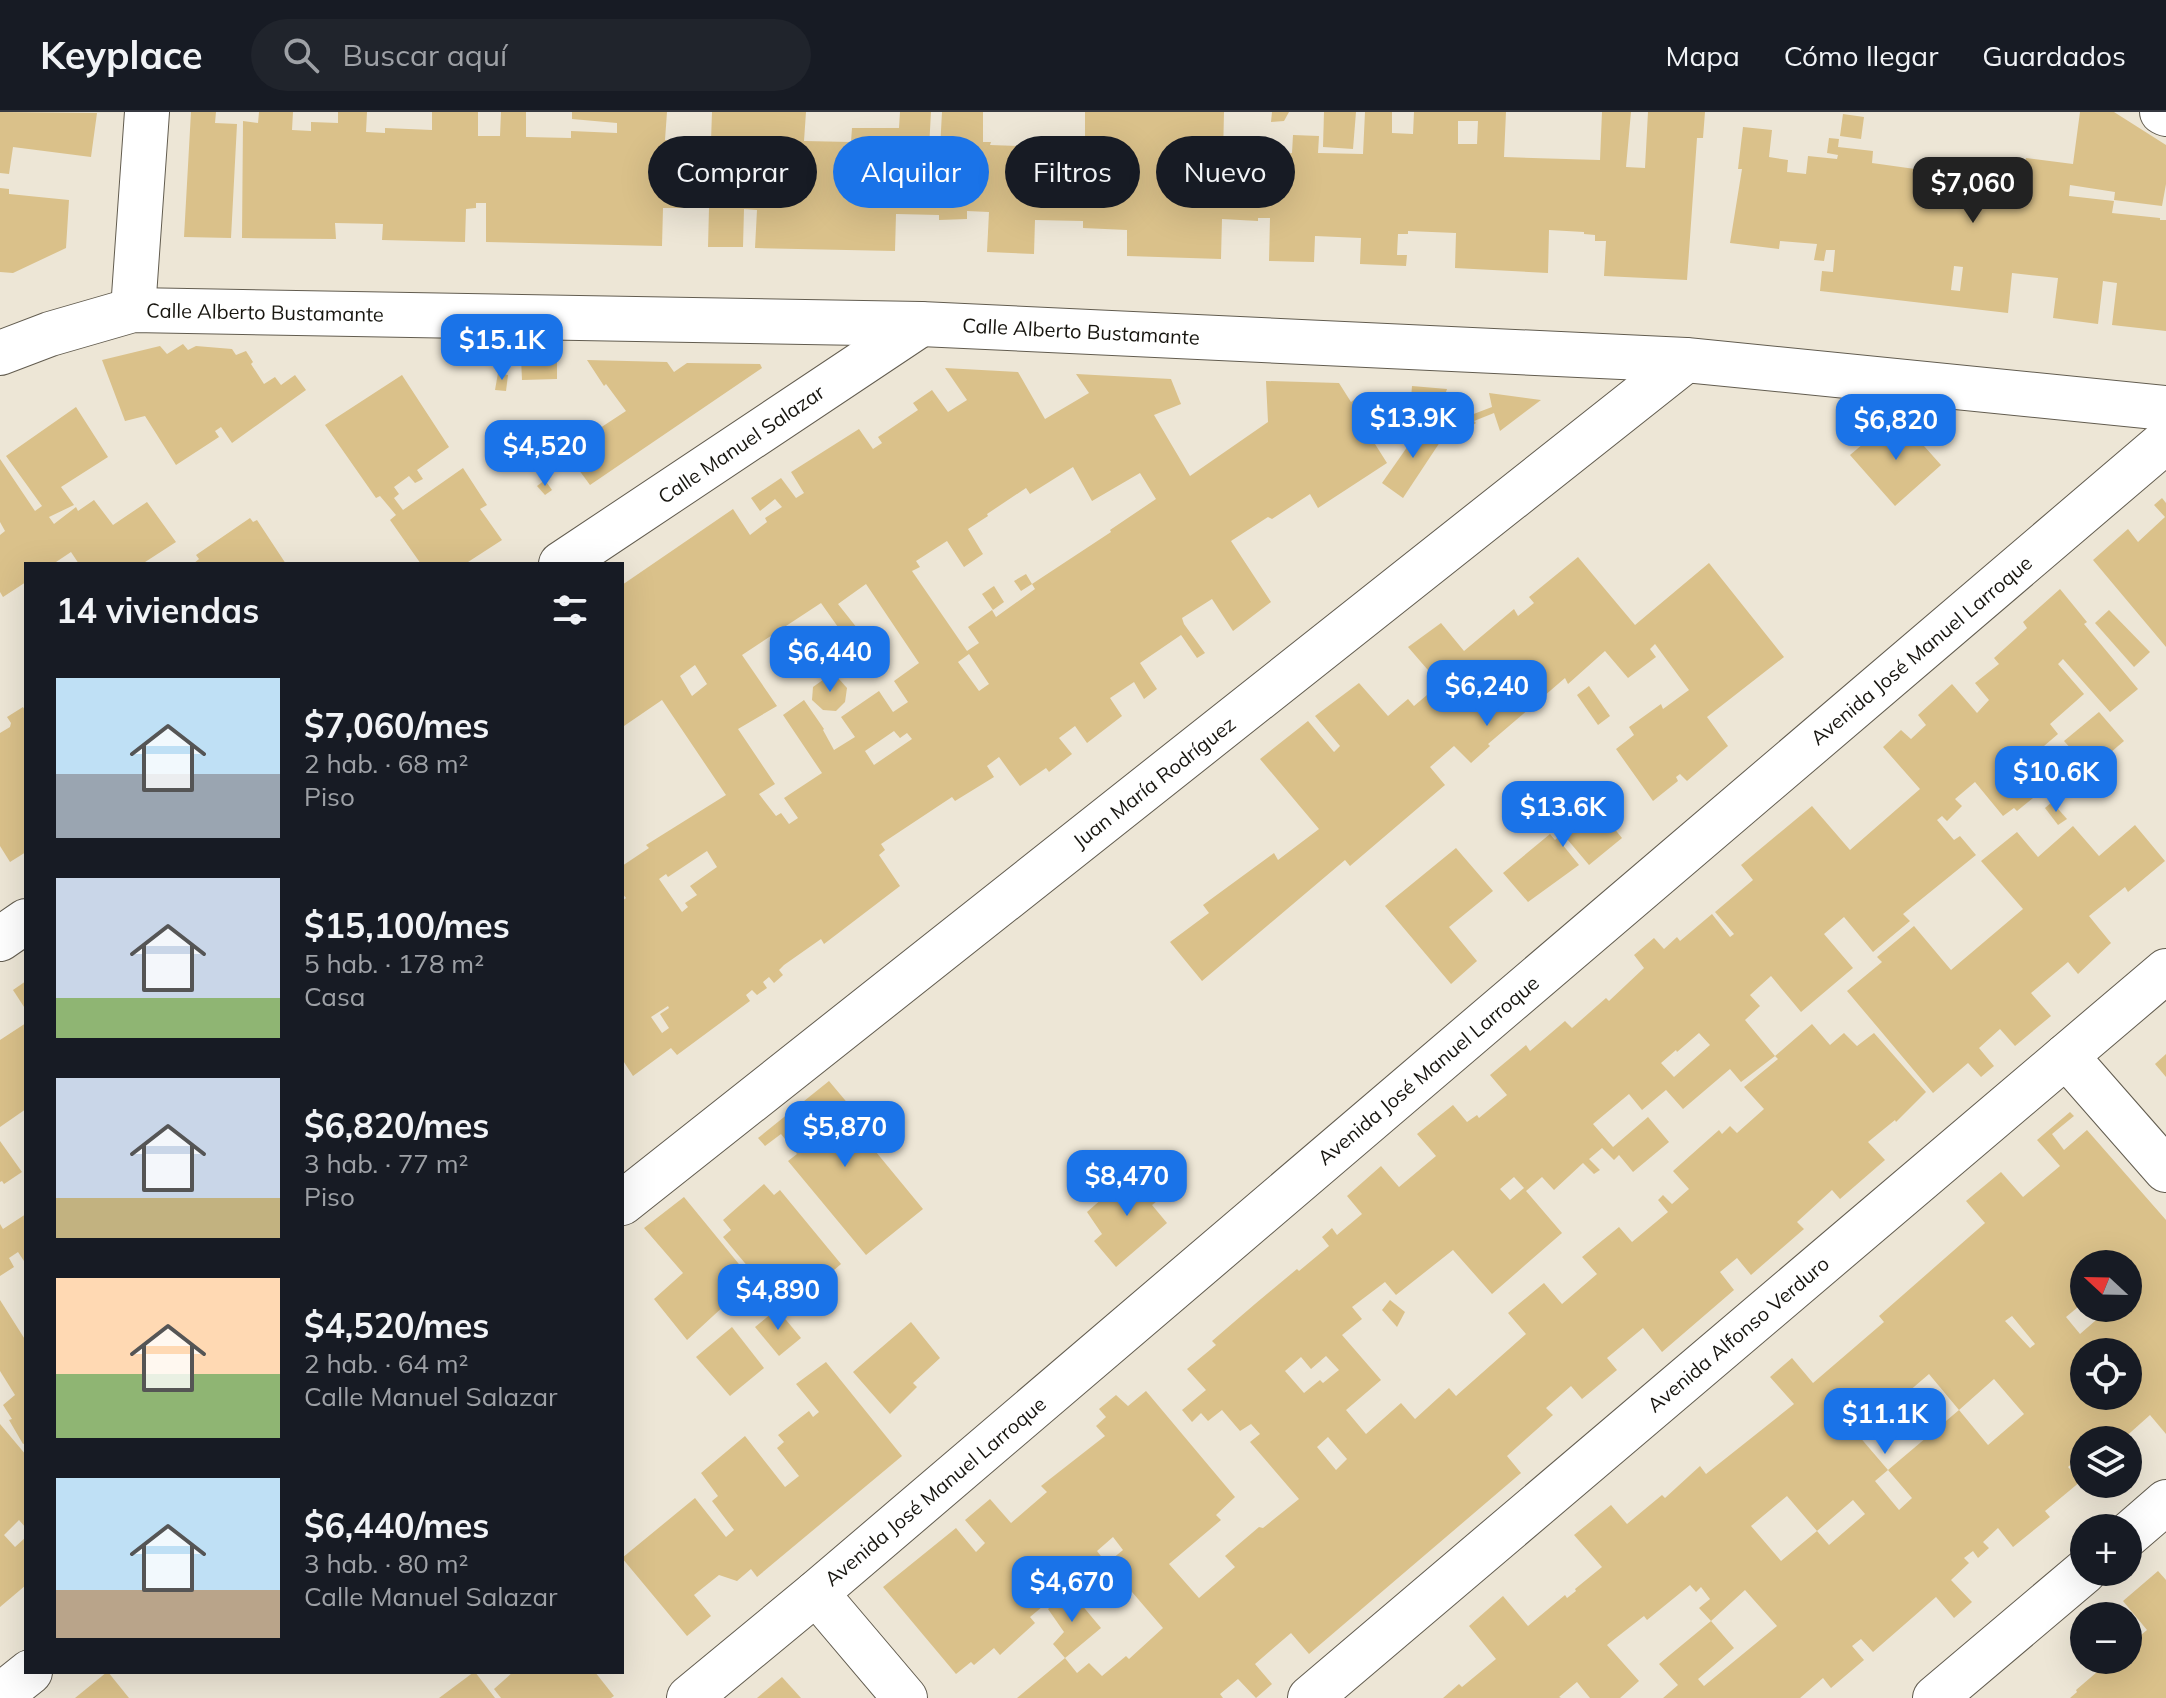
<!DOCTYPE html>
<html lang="es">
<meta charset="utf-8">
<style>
body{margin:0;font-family:Mulish,sans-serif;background:#20242c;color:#f1f3f6;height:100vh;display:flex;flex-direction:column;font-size:30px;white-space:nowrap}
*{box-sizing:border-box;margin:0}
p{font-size:26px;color:#9ea1a6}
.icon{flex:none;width:44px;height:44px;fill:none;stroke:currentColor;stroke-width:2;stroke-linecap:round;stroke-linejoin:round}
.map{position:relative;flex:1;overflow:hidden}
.details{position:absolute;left:24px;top:450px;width:600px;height:1112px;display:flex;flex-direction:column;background:#171b24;border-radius:0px;box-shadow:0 8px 32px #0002}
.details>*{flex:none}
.banner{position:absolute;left:648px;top:24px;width:760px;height:72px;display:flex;gap:16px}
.needle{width:52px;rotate:292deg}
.fabs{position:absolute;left:2070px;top:1138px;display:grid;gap:16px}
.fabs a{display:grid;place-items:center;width:72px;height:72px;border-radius:50%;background:#171b24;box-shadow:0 8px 32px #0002;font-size:40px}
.price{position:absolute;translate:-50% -68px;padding:0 18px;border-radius:16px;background:#1a73e8;color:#fff;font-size:26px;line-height:52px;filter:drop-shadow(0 2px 4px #0008)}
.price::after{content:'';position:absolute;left:50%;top:48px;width:24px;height:18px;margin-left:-12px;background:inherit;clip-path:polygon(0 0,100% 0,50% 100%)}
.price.active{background:#222;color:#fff}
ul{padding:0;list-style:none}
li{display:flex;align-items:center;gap:24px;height:200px;padding:0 32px}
li span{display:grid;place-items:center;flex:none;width:224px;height:160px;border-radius:0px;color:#555}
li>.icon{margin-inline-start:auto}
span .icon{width:96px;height:96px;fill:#fffc;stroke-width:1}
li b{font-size:34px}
h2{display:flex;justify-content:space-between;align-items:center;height:96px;padding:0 32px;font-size:34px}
.chip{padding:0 28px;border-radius:36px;background:#171b24;box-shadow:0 8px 32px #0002;font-size:28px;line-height:72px}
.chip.active{background:#1a73e8;color:#fff}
header{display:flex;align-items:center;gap:48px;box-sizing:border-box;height:112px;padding:0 40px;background:#171b24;border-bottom:2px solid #363941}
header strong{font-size:38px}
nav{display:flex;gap:44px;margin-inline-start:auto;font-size:28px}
.search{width:560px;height:72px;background:#20242c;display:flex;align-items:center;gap:20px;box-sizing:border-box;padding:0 28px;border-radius:44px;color:#9ea1a6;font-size:30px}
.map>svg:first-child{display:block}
</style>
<header>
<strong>Keyplace</strong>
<div class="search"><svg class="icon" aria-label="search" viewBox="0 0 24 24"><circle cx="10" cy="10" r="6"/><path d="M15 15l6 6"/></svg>Buscar aquí</div>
<nav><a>Mapa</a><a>Cómo llegar</a><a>Guardados</a></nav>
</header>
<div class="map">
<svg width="2166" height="1586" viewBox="0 0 2166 1586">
<rect width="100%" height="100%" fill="#ede6d6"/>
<g fill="#dac18a" fill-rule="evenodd">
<path d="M0,0L97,1L91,45L13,35L9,62L0,61Z"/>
<path d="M191,0H216L215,11L237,12L231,126L184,125Z"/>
<path d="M259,0H293L292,18L311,19V10L338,11V0H367L366,20L385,21V16L432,18V0H478V24H500L501,0H526V25L571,26V19L617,21V11L572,7V0H667L665,28L711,29L712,0H806L804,29L851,30L852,16H899L900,0H931L929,36L940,37L942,0H983V30H991L990,33L1085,36V0H1224L1223,44L1271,45V43L1292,41L1293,23L1319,24L1318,41L1363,42L1365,0H1392V21L1413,22L1414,0H1506L1504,45L1600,48L1602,0H1631L1626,55L1645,56L1648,0H1705L1703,26H1697L1687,168L1604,164L1606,129H1595V123L1584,122V120L1549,118L1548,161L1455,156L1456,121L1408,119V122H1398L1397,143H1407L1406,154L1360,152L1361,126L1315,124L1314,150L1269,149L1270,106H1258V109L1222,107L1221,147L1127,144V118L1083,116V109L1035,108L1034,142L987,140L989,100L967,99V107L939,108V103L896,102L895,139L755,136L757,98L744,97L743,135H708L709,96H663L662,134L486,130V91H476V96L466,97L465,130L382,128L383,112L335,111L336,127L242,126L243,9L258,11ZM1458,9H1478L1477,32H1458Z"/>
<path d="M1272,0H1289L1284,9L1271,10Z"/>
<path d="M1324,0H1356L1353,37L1323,35Z"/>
<path d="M2080,0H2114L2166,33V72L2162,94L2114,88L2115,80L2070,73L2069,84L2114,89L2112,101L2160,106V108H2166V219L2112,213L2117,171L2103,169L2098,212L2053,206L2058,166L2012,161L2008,201L1820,179L1822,159L1833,160L1835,138H1826L1824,149L1814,148L1817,132L1780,129L1779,137L1730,131L1742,57H1738L1743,15L1772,18L1769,45L1788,48L1787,60L1806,62L1808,44L1837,47L1838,43L1827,41L1829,26L1839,27L1838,35L1873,39L1872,51L1958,63L1956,81L1973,82L1975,65L2022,72L2026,46L2073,52ZM1954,154L1963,155L1960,179L1951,178Z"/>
<path d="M1843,2L1864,5L1861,27L1840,24Z"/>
<path d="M0,76L9,77V82L69,88L66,136L13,161L0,160Z"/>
<path d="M183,232L188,238L196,234L232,237L236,243L246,239L253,250L251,252L264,272L275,265L281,273L295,263L306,278L232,331L221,315L215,319L219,325L176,353L145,304L125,309L102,248L160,234L167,242Z"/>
<path d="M521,246L557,247V267L522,268Z"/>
<path d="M587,248L667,250L674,260L687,251L760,252L762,256L590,373L565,339L626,299L606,272L604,274Z"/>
<path d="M945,256L1018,260L1045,307L1089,281L1076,262L1171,267L1181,292L1154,303L1190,364L1268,310L1266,269L1339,271L1351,290L1359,284L1380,318L1379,320L1383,326L1375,332L1387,351L1318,396L1310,382L1272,407L1268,405L1231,429L1271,490L1233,519L1212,487L1182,506L1184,512L1205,541L1197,546L1181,523L1140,551L1157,577L1144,587L1134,570L1110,586L1122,604L1087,631L1075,614L1059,626L1072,642L1049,660L1046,656L1020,674L999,645L987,654L994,665L955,689L952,685L881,732L885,738L879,743L900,774L824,832L821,827L784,853L779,858L783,863L774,871L769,865L763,870L767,876L757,883L752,878L746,883L750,889L677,943L671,936L633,964L622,947V789L626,786L622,781V754L649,736L646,733L726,683L662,588L624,614L622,612V473L733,397L750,423L767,410L765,406L782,395L775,387L760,399L751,386L781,366L796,386L804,381L791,360L859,317L873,337L882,331L878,325L918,298L913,291L932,278L948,300L967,288ZM1073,355L1092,389L1140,361L1156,387L1110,418L1111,420L1032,472L1026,462L1014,469L1021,479L1032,472L1035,477L996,505L992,498L968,515L979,531L967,539L912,459L920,455L916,449L947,429L964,455L983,442L968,417L988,404L987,402L1026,376L1030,382ZM866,472L919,551L894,569L908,590L893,600L879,579L841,605L855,625L834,638L823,618L824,617L804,588L783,603L822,661L784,686L798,706L789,712L781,701L776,704L759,682L775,672L738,617L777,594L742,543L821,491L845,525L857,516L838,492ZM969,542L989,572L979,579L958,550ZM695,553L707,572L692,584L680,564ZM894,619L900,626L907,621L912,627L874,653L865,639ZM707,739L717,755L690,774L697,783L685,791L688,795L682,800L659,767L666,762L668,765ZM668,894L669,896L660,902L669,916L662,921L651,905Z"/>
<path d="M498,261L508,263L506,279L495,278Z"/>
<path d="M402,263L449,335L417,358L423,367L415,371L409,364L394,375L399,382L394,386L403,398L463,356L487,393L480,397L502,428L468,450L469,452H421L390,408L396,403L380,384L376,386L325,313Z"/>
<path d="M1412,274L1447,277L1439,301L1410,298Z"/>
<path d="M1489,281L1541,288L1500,319L1494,301L1474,309L1476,311L1459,322L1454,316L1471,303L1492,295Z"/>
<path d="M1397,283L1406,286L1403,297L1395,295Z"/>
<path d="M76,295L108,345L61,375L74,393L49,405L54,412L76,395L78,399L94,388L113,413L147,390L176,430L142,452H79L71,440L53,452H26V470L3,485L0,480V423L5,419L0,410V347L35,399L42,394L6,344Z"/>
<path d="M1889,310L1900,322L1907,315L1941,353L1895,394L1850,343Z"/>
<path d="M1424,311L1444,324L1403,386L1382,371Z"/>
<path d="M545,368L552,378L545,383L537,374Z"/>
<path d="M2162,386L2166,391V535L2093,448L2128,417L2138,430L2165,405L2154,393Z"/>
<path d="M250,406L253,410L257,408L286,452H193L199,447L196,443Z"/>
<path d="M1578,445L1635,513L1709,451L1784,545L1707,605L1728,634L1687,669L1680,662L1676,665L1678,669L1653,689L1616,637L1634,623L1629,615L1661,592L1663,597L1689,578L1655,532L1650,537L1656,545L1628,566L1605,539L1568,572L1565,566L1488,632L1490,634L1471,651L1454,634L1430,655L1445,673L1350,754L1345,748L1202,869L1170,830L1209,801L1203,793L1274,741L1278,748L1319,717L1260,647L1308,609L1334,640L1340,634L1315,604L1359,571L1388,604L1408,587L1414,594L1440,572L1408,535L1441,511L1464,539L1514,497L1518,504L1534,491L1529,485Z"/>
<path d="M994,474L1004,490L993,498L982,482Z"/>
<path d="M2060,477L2087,510L2084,512L2138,577L2110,600L2063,547L2058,552L2084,582L2050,612L2058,622L2037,640L2046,650L2031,665L2040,674L2030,682L2033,686L2017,699L2014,696L2003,704L1975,670L1955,687L1962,694L1947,709L1942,704L1937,708L1954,728L1960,724L1976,743L1903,802L1910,809L1873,840L1844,805L1824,822L1853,856L1801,900L1771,864L1750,883L1760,894L1745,908L1775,944L1741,970L1730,957L1683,997L1666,978L1642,998L1629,982L1593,1012L1613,1035L1648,1005L1669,1030L1633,1060L1619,1043L1614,1048L1602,1036L1589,1047L1600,1058L1594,1062L1583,1051L1554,1078L1542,1065L1526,1079L1562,1121L1492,1182L1453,1138L1396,1183L1385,1170L1352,1195L1362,1207L1342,1223L1381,1268L1346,1298L1366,1322L1401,1291L1415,1307L1449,1276L1456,1284L1526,1222L1508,1201L1544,1171L1562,1192L1597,1162L1582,1145L1619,1115L1632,1130L1668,1100L1658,1088L1663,1083L1672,1092L1689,1077L1673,1059L1719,1018L1722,1022L1730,1014L1737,1021L1764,997L1744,975L1778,947L1775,944L1812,912L1830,933L1844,921L1857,934L1874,921L1926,980L1896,1010L1895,1008L1868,1030L1885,1048L1840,1087L1832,1078L1797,1110L1804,1117L1751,1163L1737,1146L1720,1160L1734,1178L1662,1240L1643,1216L1607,1246L1617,1258L1582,1287L1571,1274L1546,1296L1553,1303L1507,1344L1521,1361L1309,1542L1291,1521L1255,1552L1272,1572L1256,1586L1238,1567L1220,1582L1223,1586H1017L1065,1546L1077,1561L1089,1551L1102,1564L1126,1544L1129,1547L1163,1516L1107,1451L1123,1438L1113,1425L1097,1439L1104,1448L1089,1461L1086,1458L1030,1505L1035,1511L1000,1543L994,1536L974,1553L971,1550L956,1562L883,1475L956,1416L976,1440L985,1431L965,1408L990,1387L1011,1411L1047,1380L1041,1374L1105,1324L1096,1314L1106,1305L1099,1297L1116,1283L1128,1294L1146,1279L1235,1385L1216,1403L1221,1408L1169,1452L1199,1486L1235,1455L1225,1444L1259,1415L1263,1416L1299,1387L1250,1330L1260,1322L1251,1312L1240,1319L1222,1298L1208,1309L1201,1301L1192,1310L1182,1298L1206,1278L1187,1257L1216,1233L1212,1229L1255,1192L1297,1157L1299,1159L1329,1134L1322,1125L1332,1116L1337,1123L1362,1102L1347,1084L1381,1054L1399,1075L1436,1044L1417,1022L1453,993L1467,1010L1477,1003L1479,1006L1507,983L1490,963L1526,933L1530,939L1565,909L1572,916L1606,886L1609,889L1644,856L1634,843L1654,826L1664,837L1677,825L1680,829L1712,802L1730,825L1734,822L1715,800L1753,768L1741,753L1812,694L1850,738L1920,677L1883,635L1901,618L1911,627L1926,613L1918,603L1952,572L1977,601L1989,588L1975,571L1999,552L1994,546L2027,516L2023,510ZM1699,921L1710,933L1674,965L1661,951L1676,938L1677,940ZM1514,1065L1524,1076L1510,1088L1500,1077ZM1326,1244L1339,1258L1323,1271L1320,1268L1304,1281L1285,1259L1301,1245L1311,1257ZM1328,1325L1347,1347L1336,1358L1317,1335Z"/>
<path d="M2109,498L2150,540L2134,555L2095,511Z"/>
<path d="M827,565L839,567L847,576L845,590L836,599L823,598L812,588L813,575Z"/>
<path d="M1589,574L1610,604L1598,613L1577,583Z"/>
<path d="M23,595L26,600V740L10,750L0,734V621L10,615L11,611L7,605Z"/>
<path d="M2099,600L2124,629L2090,658L2064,629Z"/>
<path d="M1590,687L1622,726L1589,753L1567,727L1562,732L1579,753L1528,790L1503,761L1550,722L1555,728L1562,721L1546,702L1562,689L1573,702Z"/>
<path d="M2052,690L2067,707L2058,713L2045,696Z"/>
<path d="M2135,713L2165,749L2128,780L2125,775L2089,804L2111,831L2078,862L2068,850L2031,881L2051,904L2015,934L2000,917L1979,936L1994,954L1981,965L1968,951L1933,981L1847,879L1882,850L1877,845L1914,814L1951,858L2023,797L1981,749L2017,720L2038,745L2073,714L2099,744Z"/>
<path d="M1456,736L1493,779L1449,815L1477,849L1451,872L1385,794Z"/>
<path d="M26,869V898L13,878Z"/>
<path d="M26,911V997L0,1015V928Z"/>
<path d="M2166,942V965L2155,952Z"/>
<path d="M829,969L855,1000L848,1006L923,1097L866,1143L788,1049L797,1042L781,1022L765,1034L758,1026Z"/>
<path d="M2070,1000L2074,1004L2052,1022L2064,1038L2087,1018L2166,1108V1322L2150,1303L2122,1328H2106L2103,1325L2100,1328H2084V1341L2068,1355L2081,1369L2045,1399L2050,1405L2013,1435L1998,1416L1983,1430L1989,1436L1978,1446L1973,1439L1964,1446L1969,1451L1951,1468L1972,1490L1954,1506L1936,1485L1873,1540L1861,1527L1852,1534L1864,1548L1831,1576L1823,1566L1800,1586H1663L1678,1573L1659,1552L1711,1509L1734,1536L1698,1567L1704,1574L1777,1514L1745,1478L1711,1509L1699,1496L1710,1487L1701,1475L1696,1480L1690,1473L1647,1508L1644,1504L1607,1533L1639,1569L1620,1586H1590L1577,1570L1559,1585L1561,1586H1443L1459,1572L1462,1575L1496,1547L1469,1514L1503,1484L1528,1514L1565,1483L1567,1486L1576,1479L1575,1477L1602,1455L1574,1423L1611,1393L1627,1412L1662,1383L1665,1386L1700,1354L1706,1362L1794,1292L1770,1265L1792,1246L1813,1271L1884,1210L1879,1204L1985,1111L1966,1089L2001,1060L2023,1085L2060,1054L2037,1028ZM2084,1152H2128V1196H2098L2103,1202L2080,1222L2066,1205L2084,1190ZM2012,1204L2035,1232L2030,1236L2005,1209ZM2084,1240H2128V1284H2084ZM1929,1262L1959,1298L1888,1358L1912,1386L1899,1398L1875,1369L1888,1358L1858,1323ZM1994,1267L2024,1302L1988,1333L1959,1298ZM1787,1384L1817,1419L1853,1388L1865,1402L1829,1433L1817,1419L1781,1449L1751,1414Z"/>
<path d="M0,1029L22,1060L4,1072L2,1069L0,1070Z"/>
<path d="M1136,1057L1161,1086L1152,1093L1167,1111L1116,1155L1094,1129L1102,1122L1087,1100Z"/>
<path d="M764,1072L774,1083L780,1078L841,1152L786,1200L723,1125L731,1118L723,1108Z"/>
<path d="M684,1085L752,1168L687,1228L654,1187L683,1161L644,1116Z"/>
<path d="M26,1102V1148L24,1149L18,1140L9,1146L14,1155L0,1164V1112L3,1117Z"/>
<path d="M0,1188L26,1229V1331L23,1332L9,1308L12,1307L3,1293L15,1283L0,1259Z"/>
<path d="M1390,1188L1405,1200L1397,1215L1382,1198Z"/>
<path d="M777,1197L801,1226L779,1244L755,1215Z"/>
<path d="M911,1210L940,1246L913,1271L917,1275L890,1302L853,1260Z"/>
<path d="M732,1215L764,1256L730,1284L696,1245Z"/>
<path d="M826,1250L902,1344L757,1465L751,1457L737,1469L719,1463L694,1483L711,1504L687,1524L622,1446L695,1386L726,1425L734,1418L712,1389L718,1384L701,1361L745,1324L785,1375L799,1364L777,1336L784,1330L778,1323L809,1299L813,1305L819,1300L796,1272Z"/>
<path d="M0,1312L26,1343V1416L19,1408L4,1423L15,1435L26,1425V1473L0,1495Z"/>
<path d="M2158,1459L2166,1468V1586H2070L2077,1580L2076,1578L2111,1548H2128V1534L2147,1518L2123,1489Z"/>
<path d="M1070,1479L1101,1516L1065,1546L1053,1532L1064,1520L1048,1497Z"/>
<path d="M108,1560L129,1586H75L107,1560Z"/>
<path d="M475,1560L495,1586H439L474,1560Z"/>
<path d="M513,1560H595L614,1584L611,1586H501L494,1577Z"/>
<path d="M782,1565L801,1586H757Z"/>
</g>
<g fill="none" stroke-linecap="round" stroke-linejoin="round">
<defs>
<g id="minor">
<path d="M2162,0L2166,2"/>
<path d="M133,198L147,0"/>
<path d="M0,241L50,222L133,198L921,212L1686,248L2166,296"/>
<path d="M561,452L921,212"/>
<path d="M0,827L26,809"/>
<path d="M2066,944L2166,1058"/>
<path d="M622,1091L1686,248"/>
<path d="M2128,1423L2166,1390"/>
<path d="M816,1481L905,1586"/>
<path d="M0,1584L30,1560"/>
<path d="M689,1586L816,1481L2166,329"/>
<path d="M1310,1586L2166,859"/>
<path d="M1935,1586L2084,1460"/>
</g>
</defs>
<use href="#minor" stroke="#625c4f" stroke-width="46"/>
<use href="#minor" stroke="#fff" stroke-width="44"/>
</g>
<g text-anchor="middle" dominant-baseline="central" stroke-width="6" stroke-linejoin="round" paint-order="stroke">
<g font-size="20" fill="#17150f" stroke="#fff">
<text transform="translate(265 200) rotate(1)">Calle Alberto Bustamante</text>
<text transform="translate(1081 219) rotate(3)">Calle Alberto Bustamante</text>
<text transform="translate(741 332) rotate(-34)">Calle Manuel Salazar</text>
<text transform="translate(1921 538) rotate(-40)">Avenida José Manuel Larroque</text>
<text transform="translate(1154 670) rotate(-38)">Juan María Rodríguez</text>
<text transform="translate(1428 958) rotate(-40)">Avenida José Manuel Larroque</text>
<text transform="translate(1738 1222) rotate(-40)">Avenida Alfonso Verduro</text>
<text transform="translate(935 1379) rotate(-40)">Avenida José Manuel Larroque</text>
</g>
</g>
</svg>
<div class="fabs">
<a><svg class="needle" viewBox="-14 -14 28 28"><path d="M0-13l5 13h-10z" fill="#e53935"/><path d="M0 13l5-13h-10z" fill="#9ea1a6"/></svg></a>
<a><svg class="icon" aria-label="locate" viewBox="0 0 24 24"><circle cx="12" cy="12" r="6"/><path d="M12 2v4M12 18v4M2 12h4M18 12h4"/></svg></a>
<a><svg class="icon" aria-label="layers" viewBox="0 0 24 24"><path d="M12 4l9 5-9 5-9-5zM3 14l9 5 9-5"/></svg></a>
<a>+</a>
<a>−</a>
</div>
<b class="price active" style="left:1973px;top:113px">$7,060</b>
<b class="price" style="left:502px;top:270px">$15.1K</b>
<b class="price" style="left:1413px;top:348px">$13.9K</b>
<b class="price" style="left:1896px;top:350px">$6,820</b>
<b class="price" style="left:545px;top:376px">$4,520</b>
<b class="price" style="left:830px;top:582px">$6,440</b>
<b class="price" style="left:1487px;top:616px">$6,240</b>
<b class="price" style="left:2056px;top:702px">$10.6K</b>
<b class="price" style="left:1563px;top:737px">$13.6K</b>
<b class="price" style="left:845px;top:1057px">$5,870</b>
<b class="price" style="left:1127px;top:1106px">$8,470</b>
<b class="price" style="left:778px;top:1220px">$4,890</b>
<b class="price" style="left:1885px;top:1344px">$11.1K</b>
<b class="price" style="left:1072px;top:1512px">$4,670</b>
<div class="banner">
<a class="chip">Comprar</a>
<a class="chip active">Alquilar</a>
<a class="chip">Filtros</a>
<a class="chip">Nuevo</a>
</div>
<section class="details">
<h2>14 viviendas<svg class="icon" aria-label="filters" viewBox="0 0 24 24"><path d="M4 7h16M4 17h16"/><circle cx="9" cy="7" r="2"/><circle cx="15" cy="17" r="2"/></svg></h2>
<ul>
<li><span style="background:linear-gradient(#bfe0f5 60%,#9aa5b1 0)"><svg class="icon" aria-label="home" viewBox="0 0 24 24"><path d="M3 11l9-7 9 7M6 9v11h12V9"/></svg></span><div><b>$7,060/mes</b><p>2 hab. · 68 m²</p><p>Piso</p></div></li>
<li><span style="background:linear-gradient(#c9d6e8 75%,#8fb573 0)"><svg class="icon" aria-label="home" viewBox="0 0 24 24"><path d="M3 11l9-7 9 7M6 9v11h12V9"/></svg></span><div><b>$15,100/mes</b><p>5 hab. · 178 m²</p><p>Casa</p></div></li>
<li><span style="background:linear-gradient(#c9d6e8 75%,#c2b280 0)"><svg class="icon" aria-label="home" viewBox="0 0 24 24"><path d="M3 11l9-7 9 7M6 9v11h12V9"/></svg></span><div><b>$6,820/mes</b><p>3 hab. · 77 m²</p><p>Piso</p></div></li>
<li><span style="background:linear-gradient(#ffd9b3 60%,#8fb573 0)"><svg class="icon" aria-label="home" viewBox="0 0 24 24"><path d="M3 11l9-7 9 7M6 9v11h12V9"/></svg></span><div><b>$4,520/mes</b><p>2 hab. · 64 m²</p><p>Calle Manuel Salazar</p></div></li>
<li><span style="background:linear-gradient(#bfe0f5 70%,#b9a48a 0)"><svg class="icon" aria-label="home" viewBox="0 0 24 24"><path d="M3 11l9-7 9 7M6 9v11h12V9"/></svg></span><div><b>$6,440/mes</b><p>3 hab. · 80 m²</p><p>Calle Manuel Salazar</p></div></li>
</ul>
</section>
</div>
